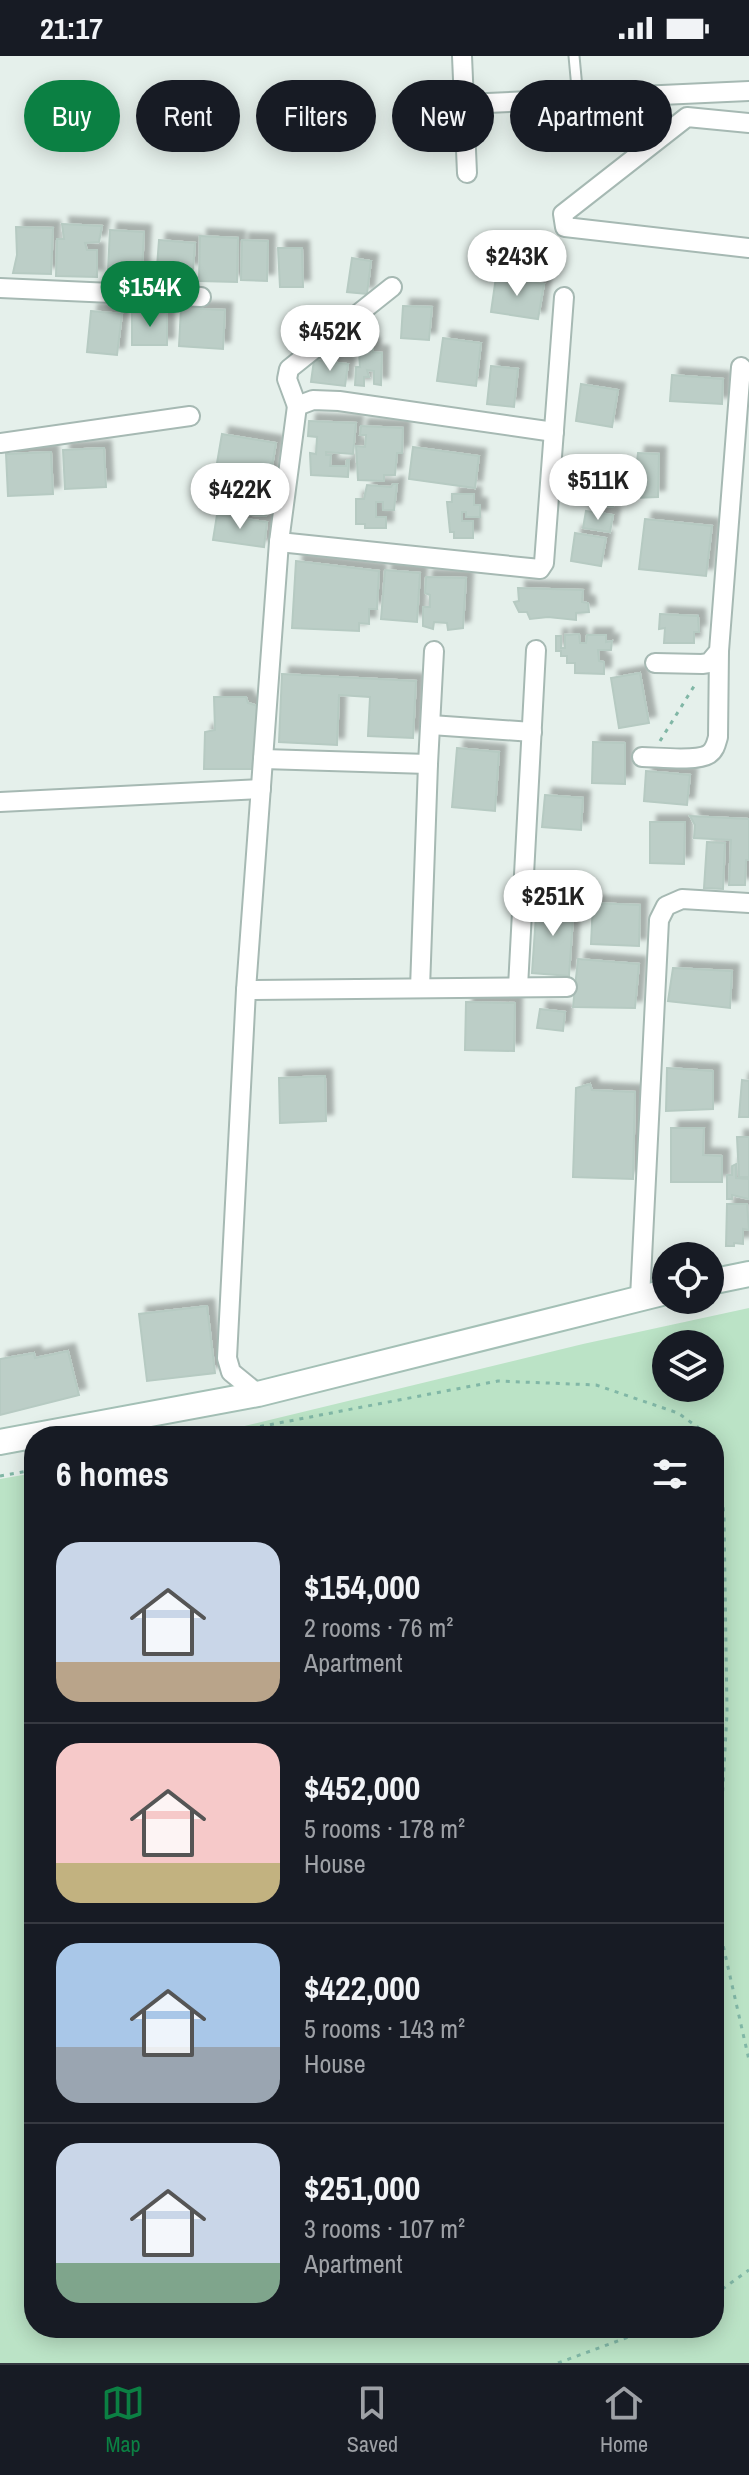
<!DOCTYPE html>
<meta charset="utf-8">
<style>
body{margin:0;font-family:"Archivo Narrow",sans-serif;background:#242831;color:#f1f3f6;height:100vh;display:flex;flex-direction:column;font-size:30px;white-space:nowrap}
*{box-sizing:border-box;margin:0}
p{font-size:26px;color:#9ea1a6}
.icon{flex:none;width:44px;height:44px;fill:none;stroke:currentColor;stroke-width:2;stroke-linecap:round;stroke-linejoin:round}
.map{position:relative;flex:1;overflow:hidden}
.drawer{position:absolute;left:24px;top:1370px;width:700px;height:912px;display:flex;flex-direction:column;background:#171b24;border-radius:32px;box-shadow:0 4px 20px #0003}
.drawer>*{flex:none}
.top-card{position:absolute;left:24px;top:24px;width:702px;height:72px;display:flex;gap:16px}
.fabs{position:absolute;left:652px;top:1186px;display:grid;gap:16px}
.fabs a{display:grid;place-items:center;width:72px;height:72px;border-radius:50%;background:#171b24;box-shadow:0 4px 20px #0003;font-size:40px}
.price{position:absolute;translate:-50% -68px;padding:0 18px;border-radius:28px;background:#fff;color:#222;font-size:26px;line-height:52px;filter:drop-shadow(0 2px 4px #0008)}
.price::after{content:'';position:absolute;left:50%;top:48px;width:24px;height:18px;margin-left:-12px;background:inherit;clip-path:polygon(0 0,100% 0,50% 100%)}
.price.on{background:#0b8043;color:#fff}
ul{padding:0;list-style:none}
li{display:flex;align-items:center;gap:24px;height:200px;padding:0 32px}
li+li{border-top:2px solid #363941}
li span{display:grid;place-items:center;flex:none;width:224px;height:160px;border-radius:24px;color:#555}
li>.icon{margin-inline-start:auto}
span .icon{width:96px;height:96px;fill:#fffc;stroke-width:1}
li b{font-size:34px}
h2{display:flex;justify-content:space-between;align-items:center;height:96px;padding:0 32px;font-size:34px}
.pill{padding:0 28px;border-radius:36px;background:#171b24;box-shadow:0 4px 20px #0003;font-size:28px;line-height:72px}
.pill.on{background:#0b8043;color:#fff}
.status{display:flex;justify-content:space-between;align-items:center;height:56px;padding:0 40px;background:#171b24;direction:ltr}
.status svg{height:22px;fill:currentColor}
.tabs{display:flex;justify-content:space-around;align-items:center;height:112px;border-top:2px solid #363941;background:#171b24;font-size:22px;color:#9ea1a6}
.tabs a{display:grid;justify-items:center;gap:4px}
.tabs .on{color:#0b8043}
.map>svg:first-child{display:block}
</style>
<div class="status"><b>21:17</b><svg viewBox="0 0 49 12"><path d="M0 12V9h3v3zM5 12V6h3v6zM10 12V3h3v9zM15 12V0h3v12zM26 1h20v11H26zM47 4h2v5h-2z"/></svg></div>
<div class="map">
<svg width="749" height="2307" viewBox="0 0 749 2307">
<defs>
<filter id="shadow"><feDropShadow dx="7" dy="-7" stdDeviation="2" flood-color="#0004"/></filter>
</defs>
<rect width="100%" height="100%" fill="#e5f0eb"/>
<path fill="#bbe3c6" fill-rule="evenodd" d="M749,1252V2307H0V1423L34,1417V2272H714V1380H203L583,1288ZM666,1288H710V1332H666Z"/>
<g fill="#bccec7" stroke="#b6cac2" stroke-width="2" filter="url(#shadow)">
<path d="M62,168L102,170L99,186L85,187L87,194H97V221L56,220L57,183H64Z"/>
<path d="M16,171L53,172L51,218L13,217L17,199Z"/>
<path d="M110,174L144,176L142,216L108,214Z"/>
<path d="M200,180L238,182L237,226L199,225Z"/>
<path d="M159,184L195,187L193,215L157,211Z"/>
<path d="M242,184L268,185L267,225L241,224Z"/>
<path d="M278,192H302L303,231H280Z"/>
<path d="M352,202L371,205L367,238L347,236Z"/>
<path d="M496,221L544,228L538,263L491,256Z"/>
<path d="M403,250L432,251L429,284L401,282Z"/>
<path d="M181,252L225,254L223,293L179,290Z"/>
<path d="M91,255L122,258L117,299L87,296Z"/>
<rect x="132" y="257" width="35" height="32"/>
<path d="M443,282L481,287L476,330L437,325Z"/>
<path d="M367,288L373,289V296L382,297L381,329L374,328V315L367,314L369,321H364V330L355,329L356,311H360L359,298L366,295Z"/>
<path d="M314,304L348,308L345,330L311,326Z"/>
<path d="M491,310L518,313L514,351L487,348Z"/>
<path d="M672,319L723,323L722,348L670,345Z"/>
<path d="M581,328L618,334L612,371L576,365Z"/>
<path d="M309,365L356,367L353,398L326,396V399H331L330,410H346L347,404H349L348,421L311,419L310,397L316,398L317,381L308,380Z"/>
<path d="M361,370L403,372L402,397H397L395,419H384V425L358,424L356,390L365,391L366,379H360Z"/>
<path d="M222,378L276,387L270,422L216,413Z"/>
<path d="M413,391L479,400L475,432L409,423Z"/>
<path d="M104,392L106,431L65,433L63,394Z"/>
<path d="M51,396L53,438L8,440L6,398Z"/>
<path d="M638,397L659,398L658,441L633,442Z"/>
<path d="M572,414L617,419L613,451L569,446Z"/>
<path d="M393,428H397L394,454H383V446H376V461H386V472H365V468H356V443H364L367,429L391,431Z"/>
<path d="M223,438L268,441L266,460L221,457Z"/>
<path d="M452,438H474V449H480V461H466V456H462V465H473V482H454V476H450L447,446H452Z"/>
<path d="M586,455L613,459L610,476L583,472Z"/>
<path d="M217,459L267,466L264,491L213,484Z"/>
<path d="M645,463L712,470L706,520L639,513Z"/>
<path d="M575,477L606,482L601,510L571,505Z"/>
<path d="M296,505L379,515L377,553H369V568L359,567V575L292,572Z"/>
<path d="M385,514L420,517L417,566L381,563Z"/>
<path d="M426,521L466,522L463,572L448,574L447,567L434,566L433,573L423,570V551H430V539L425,537Z"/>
<path d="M518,532L583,534L582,546L588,547L589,556L576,557V564L548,561L530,563L527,556H519L514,546L519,545Z"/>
<path d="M660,558L698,560L699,576H694V587H664L665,572L659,573Z"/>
<path d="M579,578L580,587H586L587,579H606V586L612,585L611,594H598L599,605L604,606V618L575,617V607H567V600H561V595H556V580H561V592H565V579Z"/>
<path d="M640,617L649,667L619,672L611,622Z"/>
<path d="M282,618L416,625L413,682L368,680L370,641L339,639L337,689L279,686Z"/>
<path d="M214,641H246L248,647L258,650L252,713H204L205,676L215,674Z"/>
<path d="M593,686L625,687V728L592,727Z"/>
<path d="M457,692L499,696L495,755L452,751Z"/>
<path d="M646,715L690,719L687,749L644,745Z"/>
<path d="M545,739L583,742L581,774L542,771Z"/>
<path d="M690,760L749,763V804H746L745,829H729L731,784L694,782L695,769Z"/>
<path d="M650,766H685L684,808L650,807Z"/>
<path d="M707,786L725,787L723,833L704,832Z"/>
<path d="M537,845L574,847L569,920L532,917Z"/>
<path d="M593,847L640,849L639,890L591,888Z"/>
<path d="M578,903L639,908L635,952L573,951Z"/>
<path d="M673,912L732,915L730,952L668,945Z"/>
<path d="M466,946L515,947L514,995L465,994Z"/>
<path d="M540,953L565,956L563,975L537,972Z"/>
<path d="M667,1012L713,1015V1053L666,1055Z"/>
<path d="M325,1020L326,1065L280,1067L279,1022Z"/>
<path d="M742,1024L749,1025V1061H739Z"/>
<path d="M590,1028L592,1034L635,1036L633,1123L573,1121L576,1032Z"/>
<path d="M671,1072H704L703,1099L722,1100V1126H671Z"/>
<path d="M737,1081H749V1121H739Z"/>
<path d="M736,1108V1122L749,1123V1143L732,1139V1143H727V1119H732V1110Z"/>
<path d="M727,1148H747L749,1174L743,1173V1188L734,1187V1190H726Z"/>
<path d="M207,1250L215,1317L147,1325L139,1258Z"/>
<path d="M68,1295L79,1339L0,1359V1303L34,1297L35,1302Z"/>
</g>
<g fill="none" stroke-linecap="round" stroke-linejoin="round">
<defs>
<path id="service" d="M574,0L578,43"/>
<g id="minor">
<path d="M462,0L467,117"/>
<path d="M465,48L749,35"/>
<path d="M749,67L687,61L563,158L565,171L749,192"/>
<path d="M0,232L201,241"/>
<path d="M297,350L287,323L289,313L392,231"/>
<path d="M0,387L190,360"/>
<path d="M279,486L540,513L544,507L564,241"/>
<path d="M655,607L702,608L709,607L719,595L741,311"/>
<path d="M431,669L532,676"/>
<path d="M642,701C657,701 697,706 709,698C715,694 716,688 718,681L719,595"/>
<path d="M263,703L428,708"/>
<path d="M0,746L261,733"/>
<path d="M518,931L536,594"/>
<path d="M420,932L428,708L434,595"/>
<path d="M246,934L567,931"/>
<path d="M640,1242L659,864L666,850L682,843L749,847"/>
<path d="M258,1338L231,1316L227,1302L246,934L263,703L279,486L297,350L313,344L339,345L554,376"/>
</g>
<g id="secondary">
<path d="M710,1226L749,1218"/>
<path d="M0,1386L258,1338L666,1236"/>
</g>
</defs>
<use href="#service" stroke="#a6b9b3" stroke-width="13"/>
<use href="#minor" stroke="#a6b9b3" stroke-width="22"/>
<use href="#secondary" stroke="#a4c0b6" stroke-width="28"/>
<g stroke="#81b7a6" stroke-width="3" stroke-dasharray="4 6" stroke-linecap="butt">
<path d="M660,685L696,627"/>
<path d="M211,1380L498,1325L596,1329L678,1357L710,1380"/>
<path d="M714,1383L717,1386L724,1461L727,1657L716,1858L749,2004"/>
<path d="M0,1420L34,1414"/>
<path d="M714,2239L749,2214"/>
<path d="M558,2307L653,2272"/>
</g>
<use href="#service" stroke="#fff" stroke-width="9"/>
<use href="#minor" stroke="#fff" stroke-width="18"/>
<use href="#secondary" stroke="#fff" stroke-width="24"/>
</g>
</svg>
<div class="fabs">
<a><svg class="icon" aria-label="locate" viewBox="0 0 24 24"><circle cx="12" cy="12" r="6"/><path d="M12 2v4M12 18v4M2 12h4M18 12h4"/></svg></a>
<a><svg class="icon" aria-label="layers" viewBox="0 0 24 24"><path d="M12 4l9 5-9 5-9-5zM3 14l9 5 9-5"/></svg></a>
</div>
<b class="price" style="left:517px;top:242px">$243K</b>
<b class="price on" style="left:150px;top:273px">$154K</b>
<b class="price" style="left:330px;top:317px">$452K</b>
<b class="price" style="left:598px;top:466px">$511K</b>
<b class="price" style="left:240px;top:475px">$422K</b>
<b class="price" style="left:553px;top:882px">$251K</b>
<div class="top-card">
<a class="pill on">Buy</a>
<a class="pill">Rent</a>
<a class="pill">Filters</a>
<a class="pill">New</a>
<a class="pill">Apartment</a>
</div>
<section class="drawer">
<h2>6 homes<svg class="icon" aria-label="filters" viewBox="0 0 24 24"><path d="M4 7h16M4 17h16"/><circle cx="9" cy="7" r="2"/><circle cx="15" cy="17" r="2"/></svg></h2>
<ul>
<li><span style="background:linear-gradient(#c9d6e8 75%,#b9a48a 0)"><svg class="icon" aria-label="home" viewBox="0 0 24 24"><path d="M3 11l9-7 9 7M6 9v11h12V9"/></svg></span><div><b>$154,000</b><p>2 rooms · 76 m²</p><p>Apartment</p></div></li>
<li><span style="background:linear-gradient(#f6c9c9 75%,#c2b280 0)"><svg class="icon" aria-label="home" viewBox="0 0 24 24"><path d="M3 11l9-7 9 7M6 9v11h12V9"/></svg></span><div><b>$452,000</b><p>5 rooms · 178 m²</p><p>House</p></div></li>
<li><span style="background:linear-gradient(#a9c7e8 65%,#9aa5b1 0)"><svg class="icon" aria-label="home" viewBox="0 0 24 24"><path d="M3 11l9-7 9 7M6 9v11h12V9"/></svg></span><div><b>$422,000</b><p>5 rooms · 143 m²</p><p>House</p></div></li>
<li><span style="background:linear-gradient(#c9d6e8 75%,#7fa58c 0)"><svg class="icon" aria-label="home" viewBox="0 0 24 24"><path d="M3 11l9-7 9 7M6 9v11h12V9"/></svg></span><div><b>$251,000</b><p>3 rooms · 107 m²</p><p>Apartment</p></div></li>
</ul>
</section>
</div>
<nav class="tabs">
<a class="on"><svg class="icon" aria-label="map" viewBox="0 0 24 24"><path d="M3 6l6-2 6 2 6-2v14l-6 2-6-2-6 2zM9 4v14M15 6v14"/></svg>Map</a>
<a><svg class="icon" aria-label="saved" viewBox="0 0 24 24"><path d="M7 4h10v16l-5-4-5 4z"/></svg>Saved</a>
<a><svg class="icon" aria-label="home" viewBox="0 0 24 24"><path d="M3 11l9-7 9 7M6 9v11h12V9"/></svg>Home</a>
</nav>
